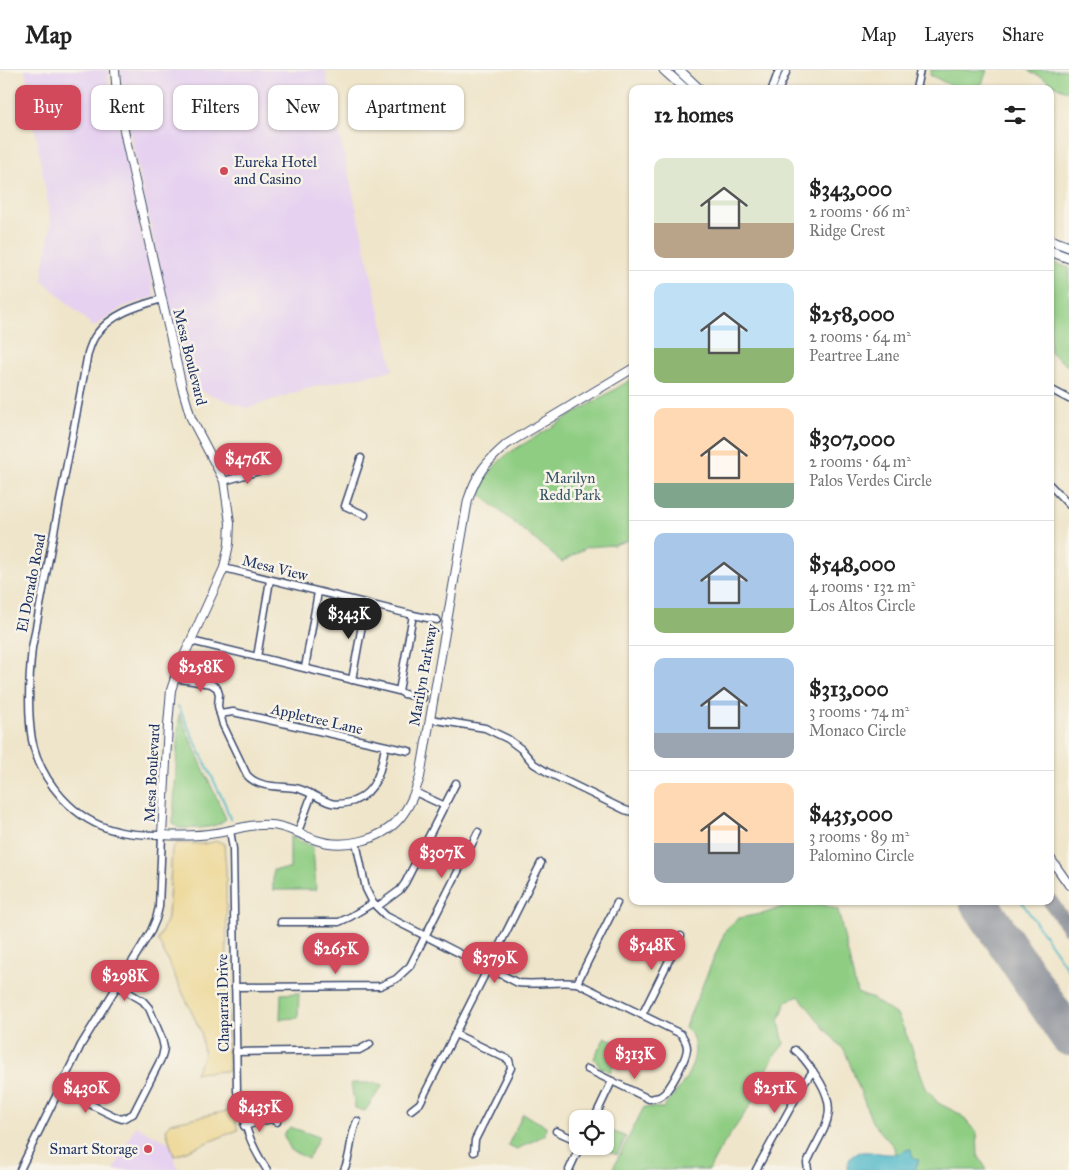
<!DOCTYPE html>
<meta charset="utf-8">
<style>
body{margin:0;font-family:"IM FELL Great Primer",serif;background:#f6f6f6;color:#222;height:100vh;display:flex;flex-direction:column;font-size:19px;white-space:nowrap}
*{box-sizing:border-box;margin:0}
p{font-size:16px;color:#767676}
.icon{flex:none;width:28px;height:28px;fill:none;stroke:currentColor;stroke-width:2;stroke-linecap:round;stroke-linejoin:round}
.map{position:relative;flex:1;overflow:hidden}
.side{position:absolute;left:629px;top:15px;width:425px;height:820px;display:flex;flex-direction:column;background:#fff;border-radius:10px;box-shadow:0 1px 4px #0004}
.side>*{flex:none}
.guide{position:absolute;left:15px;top:15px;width:475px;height:45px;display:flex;gap:10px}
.buttons{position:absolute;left:569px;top:1040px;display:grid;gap:10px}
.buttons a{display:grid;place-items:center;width:45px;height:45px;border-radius:10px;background:#fff;box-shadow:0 1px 4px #0004;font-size:25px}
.price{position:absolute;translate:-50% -42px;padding:0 11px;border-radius:18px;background:#d1495b;color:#fff;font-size:16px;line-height:32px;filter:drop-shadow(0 1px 2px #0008)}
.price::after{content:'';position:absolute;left:50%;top:30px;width:15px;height:11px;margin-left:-8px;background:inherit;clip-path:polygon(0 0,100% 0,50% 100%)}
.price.selected{background:#222;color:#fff}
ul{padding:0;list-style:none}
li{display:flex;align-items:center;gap:15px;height:125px;padding:0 25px}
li+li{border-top:1px solid #e0e0e0}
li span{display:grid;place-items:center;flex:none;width:140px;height:100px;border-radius:10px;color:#555}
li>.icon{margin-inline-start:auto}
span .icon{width:60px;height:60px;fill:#fffc;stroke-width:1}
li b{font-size:21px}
h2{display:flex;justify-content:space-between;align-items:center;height:60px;padding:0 25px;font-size:21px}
.tag{padding:0 18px;border-radius:10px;background:#fff;box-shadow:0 1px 4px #0004;font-size:18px;line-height:45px}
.tag.selected{background:#d1495b;color:#fff}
header{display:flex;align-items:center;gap:30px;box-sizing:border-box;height:70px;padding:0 25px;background:#fff;border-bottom:1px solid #e0e0e0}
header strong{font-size:24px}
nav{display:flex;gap:28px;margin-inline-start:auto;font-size:18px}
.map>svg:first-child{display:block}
</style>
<header>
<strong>Map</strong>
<nav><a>Map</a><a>Layers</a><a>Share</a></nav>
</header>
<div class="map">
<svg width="1069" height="1100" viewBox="0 0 1069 1100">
<rect width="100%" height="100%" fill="#f7f3e8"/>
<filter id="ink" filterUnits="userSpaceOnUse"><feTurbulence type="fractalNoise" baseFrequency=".02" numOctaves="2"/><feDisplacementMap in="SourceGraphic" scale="10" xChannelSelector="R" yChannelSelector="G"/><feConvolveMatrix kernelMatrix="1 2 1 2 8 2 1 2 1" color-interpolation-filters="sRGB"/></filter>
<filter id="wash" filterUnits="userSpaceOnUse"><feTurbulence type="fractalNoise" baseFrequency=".0096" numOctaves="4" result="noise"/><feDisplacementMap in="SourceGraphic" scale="20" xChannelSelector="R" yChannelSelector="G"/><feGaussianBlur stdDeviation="1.12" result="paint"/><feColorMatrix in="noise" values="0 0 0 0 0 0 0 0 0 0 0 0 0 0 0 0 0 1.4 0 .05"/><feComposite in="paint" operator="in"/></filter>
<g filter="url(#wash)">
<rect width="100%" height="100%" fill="#efe5ca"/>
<g fill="#e6d2f0">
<path d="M25,0H108L109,13L155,227L123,237L94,257L42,210L51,152Z"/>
<path d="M120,0H325L393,300L309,318L247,338L195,319L186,312L140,109L126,44Z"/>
<path d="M135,1056L170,1073L178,1100H114Z"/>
</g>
<g fill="#8fcd83" stroke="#557e70">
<path d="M931,0H987L982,14C956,22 953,16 930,5Z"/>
<path d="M1028,0H1069V21C1054,19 1046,6 1031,3Z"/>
<path d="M1050,191L1069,198V297L1050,282Z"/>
<path d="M632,309V469L614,475L587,477L562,492L478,423C486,405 496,392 512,381Z"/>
<path d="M179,644L226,749C215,760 192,758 178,758L173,753Z"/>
<path d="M290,766L313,777L316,820H273V800L290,799Z"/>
<path d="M798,831H814L838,840L857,923L873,929L898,946L910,973L926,1018L938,1033L960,1044L977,1063L978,1085L987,1100H897L894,1077L872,1052L845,981L824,958L799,926L786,932L779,951L784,974L775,985L761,1011L756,1027L719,1081L709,1100H612L644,1037L663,1038C679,1020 703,992 692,966C691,963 687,959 685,957L726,859L739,848L766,843Z"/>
<path d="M299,923L298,948L280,949L281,924Z"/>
<path d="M605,967L623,976L610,1002L600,997L594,988Z"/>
<path d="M351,1013H376L383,1015L365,1041L355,1038Z"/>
<path d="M523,1044L546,1056L545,1065L517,1079L508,1075Z"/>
<path d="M290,1057L319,1067L308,1089L291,1080L283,1064Z"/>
<path d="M605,1058L626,1067L617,1085L598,1076H605Z"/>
</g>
<g fill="#eeda9e" stroke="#84847e">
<path d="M218,771L224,774L226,799L228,1001L195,1003L204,986L201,962L158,870L168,846L172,779L177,773L203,774Z"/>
<path d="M232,1040L238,1060L174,1086L166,1060L170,1053Z"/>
</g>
<path fill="#4db8c9" stroke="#347494" d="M909,1079L911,1080L913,1087L919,1090L915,1100H847C848,1072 876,1085 893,1084C900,1084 903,1081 909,1079Z"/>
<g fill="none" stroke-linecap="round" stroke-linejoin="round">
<g stroke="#4db8c9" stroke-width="2">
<path d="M178,636L225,734L230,749"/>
<path d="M1021,831L1069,901"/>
</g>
<path stroke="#858a94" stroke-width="15" d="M1050,831L1069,858"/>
<path stroke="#858a94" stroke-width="38" d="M978,831L1069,967"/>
</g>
</g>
<g filter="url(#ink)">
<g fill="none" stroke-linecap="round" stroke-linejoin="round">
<defs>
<g id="minor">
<path d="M772,19L779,0"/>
<path d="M779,19L787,0"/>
<path d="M916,19L920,0"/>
<path d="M1050,319L1069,329"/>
<path d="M361,388L345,436L365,445"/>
<path d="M224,411L266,399"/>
<path d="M1050,415L1069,435"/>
<path d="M224,498L413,545L437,550"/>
<path d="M191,571L399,621L404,624L423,628"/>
<path d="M257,587L270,510"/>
<path d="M305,598L318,522"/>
<path d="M174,608L211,614L217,618L219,624L218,636L223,655L247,705C258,718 279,716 295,718C308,720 318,729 331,733C338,735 347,733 354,731C377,722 381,699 385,677"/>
<path d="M352,610L366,533"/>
<path d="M399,621L413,545"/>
<path d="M220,644L233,642L409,681"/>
<path d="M430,649L485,658L508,669L521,679L534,694L547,702L625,740L632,742"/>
<path d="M415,722L445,736"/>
<path d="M230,760L233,779L237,1021C244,1053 249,1073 267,1100"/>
<path d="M298,762L312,724"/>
<path d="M356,772L366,819L373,833L386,846L518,913C538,915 557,911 577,913L681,964C684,969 687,972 687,978C687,988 669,1022 661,1026C658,1028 653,1028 649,1029L587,999"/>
<path d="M377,837L400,820L405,813L456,713"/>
<path d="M281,852H339L350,847L373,833"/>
<path d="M577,913L617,833"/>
<path d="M235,917L380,916L396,909L410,896L478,762"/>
<path d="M642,945L681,866"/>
<path d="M455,964L509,990L511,998L475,1070L474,1082"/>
<path d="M795,980C805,988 810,997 817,1007C842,1045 822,1058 807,1093L808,1100"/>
<path d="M236,982L359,980L370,974"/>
<path d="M59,1019L116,1047L122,1049L133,1044L162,987L164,978L162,969L149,938L143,931L118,916"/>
<path d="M411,1040L420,1033L541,793"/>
<path d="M594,1049L612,1011"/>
<path d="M244,1056L271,1049L277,1052"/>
<path d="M556,1061L578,1071"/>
<path d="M20,1100L81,975L151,861L156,849L159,837L162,765C147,765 132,765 117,761C74,751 41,712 32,670C27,640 29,607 32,578L88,283C90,277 92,270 96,265C112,243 138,236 162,229"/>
<path d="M344,1100C352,1084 349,1067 357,1051"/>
<path d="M569,1100L580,1076"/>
<path d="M756,1100L803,1015L813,1001"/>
</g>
<g id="tertiary">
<path d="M115,0L117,25L128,80L182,317L191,348L224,411L230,453L229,474L224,498L178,599L171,620L168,655L162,765C180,766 198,766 216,763C231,761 246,755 261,755C282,753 297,763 316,770C343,779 381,771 400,748C410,736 415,722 420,707L468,430C477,403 485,393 507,374L632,299"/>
<path d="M1050,788L1069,815"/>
</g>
<g id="secondary">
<path d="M664,0L685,19"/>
<path d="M679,0L699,19"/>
<path d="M1050,170L1069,177"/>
<path d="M1050,181L1069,188"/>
</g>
</defs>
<use href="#minor" stroke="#3b4a6e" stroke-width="9"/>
<use href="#tertiary" stroke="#3b4a6e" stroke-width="10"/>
<use href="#secondary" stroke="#3b4a6e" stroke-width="11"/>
<use href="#minor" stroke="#fff" stroke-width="6"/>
<use href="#tertiary" stroke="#fff" stroke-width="8"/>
<use href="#secondary" stroke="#fff" stroke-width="9"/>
</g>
</g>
<g fill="#d1495b" stroke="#f7f3e8" stroke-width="2">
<circle cx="224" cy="101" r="5"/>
<circle cx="148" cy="1079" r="5"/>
</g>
<g text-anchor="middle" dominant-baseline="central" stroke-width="5" stroke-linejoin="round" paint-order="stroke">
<g font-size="15" fill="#1b2f5e" stroke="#f7f3e8" text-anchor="start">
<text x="234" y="92">Eureka Hotel<tspan x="234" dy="17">and Casino</tspan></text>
<text x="138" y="1079" text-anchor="end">Smart Storage</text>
</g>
<g font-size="15" fill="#1b2f5e" stroke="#f7f3e8">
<text transform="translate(190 287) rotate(76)">Mesa Boulevard</text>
<text transform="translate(275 498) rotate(14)">Mesa View</text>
<text transform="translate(31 513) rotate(-79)">El Dorado Road</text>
<text transform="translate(423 605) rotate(-80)">Marilyn Parkway</text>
<text transform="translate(317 649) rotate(13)">Appletree Lane</text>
<text transform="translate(152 703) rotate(-87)">Mesa Boulevard</text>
<text transform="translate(223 933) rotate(-91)">Chaparral Drive</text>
</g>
<g font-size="15" fill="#385667" stroke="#f7f3e8">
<text x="570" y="408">Marilyn<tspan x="570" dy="17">Redd Park</tspan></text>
</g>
</g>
</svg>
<div class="buttons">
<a><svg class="icon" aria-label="locate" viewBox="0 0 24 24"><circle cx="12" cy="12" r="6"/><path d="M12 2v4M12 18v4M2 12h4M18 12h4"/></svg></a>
</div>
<b class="price" style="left:248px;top:415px">$476K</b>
<b class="price selected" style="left:349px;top:570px">$343K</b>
<b class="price" style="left:201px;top:623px">$258K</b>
<b class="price" style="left:442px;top:809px">$307K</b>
<b class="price" style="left:652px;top:901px">$548K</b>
<b class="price" style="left:336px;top:905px">$265K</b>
<b class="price" style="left:495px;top:914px">$379K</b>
<b class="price" style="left:125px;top:932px">$298K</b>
<b class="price" style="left:635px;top:1010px">$313K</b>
<b class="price" style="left:86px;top:1044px">$430K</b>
<b class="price" style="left:775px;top:1044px">$251K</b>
<b class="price" style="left:260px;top:1063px">$435K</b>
<div class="guide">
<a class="tag selected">Buy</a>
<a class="tag">Rent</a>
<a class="tag">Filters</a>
<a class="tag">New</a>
<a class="tag">Apartment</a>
</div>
<section class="side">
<h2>12 homes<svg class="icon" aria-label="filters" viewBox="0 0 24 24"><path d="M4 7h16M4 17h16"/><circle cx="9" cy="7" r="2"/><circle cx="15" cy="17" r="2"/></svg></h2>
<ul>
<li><span style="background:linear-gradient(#dfe7d0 65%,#b9a48a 0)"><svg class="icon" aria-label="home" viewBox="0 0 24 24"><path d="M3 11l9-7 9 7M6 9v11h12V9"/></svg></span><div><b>$343,000</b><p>2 rooms · 66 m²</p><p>Ridge Crest</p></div></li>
<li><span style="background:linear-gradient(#bfe0f5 65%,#8fb573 0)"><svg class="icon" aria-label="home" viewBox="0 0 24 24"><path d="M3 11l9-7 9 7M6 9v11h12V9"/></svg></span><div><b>$258,000</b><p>2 rooms · 64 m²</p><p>Peartree Lane</p></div></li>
<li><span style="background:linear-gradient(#ffd9b3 75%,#7fa58c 0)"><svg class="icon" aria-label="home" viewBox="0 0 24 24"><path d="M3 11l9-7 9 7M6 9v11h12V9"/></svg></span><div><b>$307,000</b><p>2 rooms · 64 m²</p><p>Palos Verdes Circle</p></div></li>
<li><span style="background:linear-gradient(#a9c7e8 75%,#8fb573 0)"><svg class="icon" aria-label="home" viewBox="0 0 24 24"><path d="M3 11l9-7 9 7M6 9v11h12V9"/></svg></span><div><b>$548,000</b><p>4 rooms · 132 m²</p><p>Los Altos Circle</p></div></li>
<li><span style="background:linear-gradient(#a9c7e8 75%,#9aa5b1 0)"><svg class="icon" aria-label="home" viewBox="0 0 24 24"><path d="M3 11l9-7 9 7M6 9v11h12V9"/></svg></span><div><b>$313,000</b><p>3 rooms · 74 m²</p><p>Monaco Circle</p></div></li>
<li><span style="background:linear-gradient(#ffd9b3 60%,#9aa5b1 0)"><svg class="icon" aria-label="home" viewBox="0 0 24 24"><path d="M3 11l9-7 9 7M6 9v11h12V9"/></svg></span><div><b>$435,000</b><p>3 rooms · 89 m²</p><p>Palomino Circle</p></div></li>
</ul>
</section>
</div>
